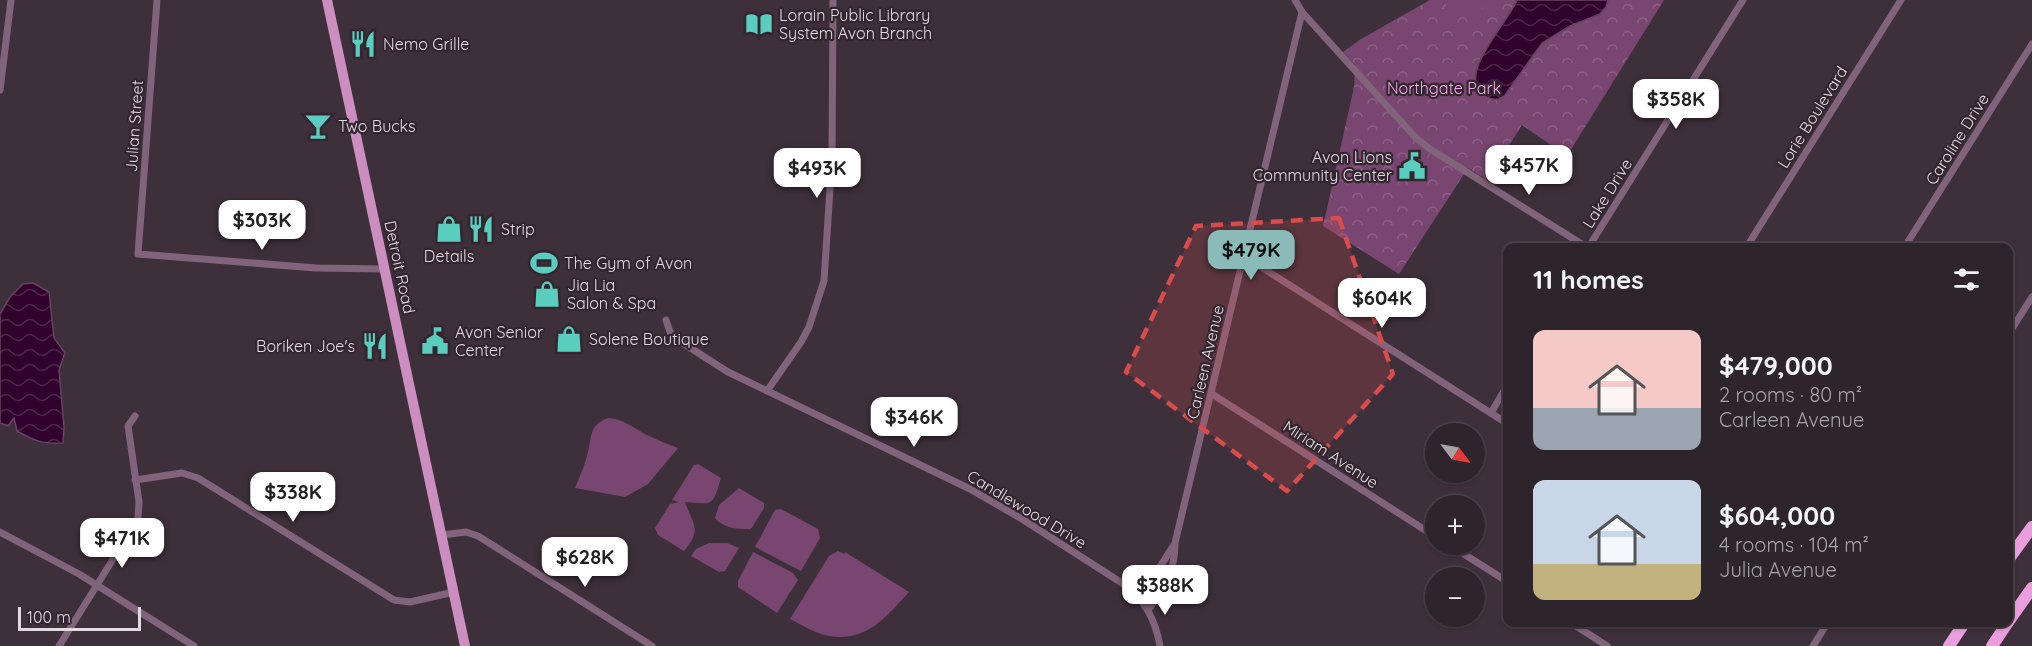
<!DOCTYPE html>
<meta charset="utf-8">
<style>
body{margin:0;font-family:Quicksand,sans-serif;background:#3a3038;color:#f1f3f6;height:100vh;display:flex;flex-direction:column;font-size:22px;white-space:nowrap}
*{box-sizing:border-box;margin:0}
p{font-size:20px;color:#a7a4a9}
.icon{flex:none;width:33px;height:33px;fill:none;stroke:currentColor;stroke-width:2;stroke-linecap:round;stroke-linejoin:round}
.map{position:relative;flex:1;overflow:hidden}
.drawer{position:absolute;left:1503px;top:243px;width:510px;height:384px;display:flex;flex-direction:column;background:#2e242c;border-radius:12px;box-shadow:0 2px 4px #0004,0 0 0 2px #494148}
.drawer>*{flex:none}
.needle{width:39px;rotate:122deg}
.controls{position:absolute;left:1425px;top:423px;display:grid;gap:12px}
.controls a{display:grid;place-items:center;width:60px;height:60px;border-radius:50%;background:#2e242c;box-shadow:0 2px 4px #0004,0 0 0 2px #494148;font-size:30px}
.scale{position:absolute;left:18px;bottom:15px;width:123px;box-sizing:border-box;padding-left:6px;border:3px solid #e3dae1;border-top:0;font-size:16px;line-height:21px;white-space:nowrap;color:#e3dae1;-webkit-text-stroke:4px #332631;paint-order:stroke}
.price{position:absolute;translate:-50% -51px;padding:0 14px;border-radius:12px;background:#fff;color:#222;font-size:20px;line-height:39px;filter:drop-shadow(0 2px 3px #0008)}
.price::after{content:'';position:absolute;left:50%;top:36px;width:18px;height:14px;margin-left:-9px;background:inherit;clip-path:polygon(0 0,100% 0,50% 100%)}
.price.active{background:#8bbbb9;color:#111}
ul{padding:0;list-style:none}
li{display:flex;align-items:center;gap:18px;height:150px;padding:0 30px}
li span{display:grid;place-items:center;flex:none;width:168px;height:120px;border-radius:12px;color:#555}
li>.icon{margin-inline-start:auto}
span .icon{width:72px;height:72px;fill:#fffc;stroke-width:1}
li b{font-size:26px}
h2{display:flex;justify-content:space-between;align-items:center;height:72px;padding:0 30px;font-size:26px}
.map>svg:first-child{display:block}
</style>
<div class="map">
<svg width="2032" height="646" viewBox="0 0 2032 646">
<defs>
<pattern id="park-crowns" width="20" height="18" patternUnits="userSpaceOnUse" patternTransform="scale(1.5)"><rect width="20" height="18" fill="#784670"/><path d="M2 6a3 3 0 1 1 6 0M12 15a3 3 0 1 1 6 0" fill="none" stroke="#8b6084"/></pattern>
<pattern id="water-waves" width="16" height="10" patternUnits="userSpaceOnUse" patternTransform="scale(1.5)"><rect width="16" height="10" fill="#31002c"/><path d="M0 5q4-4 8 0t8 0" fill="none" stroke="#4f254a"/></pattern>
</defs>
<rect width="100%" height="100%" fill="#3e303b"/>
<path fill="url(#park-crowns)" d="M1430,0H1664L1567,156L1522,125L1487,180L1468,168L1399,274L1323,226L1354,87L1355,65L1343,52L1361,39Z"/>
<g fill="#784670">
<path d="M1446,0H1482V10L1446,13Z"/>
<path d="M608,418C624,419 633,428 647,435C657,440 668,444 678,448L648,484L625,497L575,488C579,478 584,467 587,456C592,439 588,425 608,418Z"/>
<path d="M698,464L721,478C712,507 714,504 685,502C694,526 702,530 684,551L658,535L655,528L670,504L679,502L672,500L694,465Z"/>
<path d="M739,488L764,503V508L751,529C738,529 724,529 715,518L719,505Z"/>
<path d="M781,509L818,529L820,538L801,571L755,547L775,510Z"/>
<path d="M709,543H727L739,548L725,571L719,572L691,556L696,549Z"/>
<path d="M838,551L844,554L845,552L909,592C886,617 867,642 829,636C816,634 802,625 790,619L829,556Z"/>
<path d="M753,552L793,573L798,580L777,613L738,587V581Z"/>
</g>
<g fill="url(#water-waves)" stroke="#664162" stroke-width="1.5">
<path d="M1517,0H1608L1606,7L1600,14L1570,26L1542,43L1505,95L1499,99C1492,100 1488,98 1482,94C1458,72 1508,23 1517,0Z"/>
<path d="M33,283L49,292L54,338L65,353L59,370L64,427L63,443C43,444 34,441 17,431L14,418L8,426L0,423V314L10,297L23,284Z"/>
</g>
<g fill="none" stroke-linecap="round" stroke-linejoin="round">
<g stroke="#82637c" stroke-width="7">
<path d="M157,0L138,254L316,268L385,269"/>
<path d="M1295,0L1302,12L1416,138L1430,149L1588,248L1743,0"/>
<path d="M0,90L11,0"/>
<path d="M1746,248L1901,0"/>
<path d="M1904,248L2032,44"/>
<path d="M1244,256L1508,424"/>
<path d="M666,320L670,332L678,340L728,372L970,489L1022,519L1125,585C1145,600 1156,622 1160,646"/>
<path d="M2008,335L2032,297"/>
<path d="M767,391L801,342L809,327L824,281L832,158L833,0"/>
<path d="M1212,394L1436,537"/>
<path d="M1491,413L1508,384"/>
<path d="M135,480L182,473L198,478L394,600L410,602L454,592"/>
<path d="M0,532L79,574L194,646"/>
<path d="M442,535L466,532L478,536L652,646"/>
<path d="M1448,544L1508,582"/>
<path d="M1135,594L1156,573L1174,545"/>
<path d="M1148,610C1165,589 1175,571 1175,543L1302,12"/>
<path d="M1570,622L1607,646"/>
<path d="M59,646L138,519L139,502L128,426L135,416"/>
<path d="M1813,646L1828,622"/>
</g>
<path stroke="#cc8ec1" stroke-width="10" d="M327,0L465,646"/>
<g stroke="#ea9edd" stroke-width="12">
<path d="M2008,560L2032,527"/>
<path d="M2008,622L2032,588"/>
<path d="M1949,646L1965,622"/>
<path d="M1992,646L2008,622"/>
</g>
</g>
<path fill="#d94c4d" fill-opacity="0.2" stroke="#d94c4d" stroke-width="4.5" stroke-dasharray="12 8" stroke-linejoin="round" d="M1339,218L1393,374L1287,491L1126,372L1196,226Z"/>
<defs>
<symbol id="library-bare" viewBox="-9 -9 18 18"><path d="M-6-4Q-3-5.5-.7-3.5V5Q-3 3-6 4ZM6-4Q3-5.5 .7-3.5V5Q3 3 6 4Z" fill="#59cebe" stroke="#332631" stroke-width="2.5" paint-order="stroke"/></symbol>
<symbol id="restaurant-bare" viewBox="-9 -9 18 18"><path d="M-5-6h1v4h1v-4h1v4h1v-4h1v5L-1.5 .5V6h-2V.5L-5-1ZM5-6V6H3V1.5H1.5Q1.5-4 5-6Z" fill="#59cebe" stroke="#332631" stroke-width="2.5" paint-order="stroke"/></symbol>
<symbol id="bar-bare" viewBox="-9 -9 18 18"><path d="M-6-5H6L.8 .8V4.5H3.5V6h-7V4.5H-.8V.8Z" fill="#59cebe" stroke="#332631" stroke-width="2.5" paint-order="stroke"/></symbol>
<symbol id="civic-bare" viewBox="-9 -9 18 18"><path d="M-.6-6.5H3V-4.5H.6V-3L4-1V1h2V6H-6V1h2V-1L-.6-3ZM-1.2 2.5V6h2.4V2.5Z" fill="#59cebe" stroke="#332631" stroke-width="2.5" paint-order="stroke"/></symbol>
<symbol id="shop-bare" viewBox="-9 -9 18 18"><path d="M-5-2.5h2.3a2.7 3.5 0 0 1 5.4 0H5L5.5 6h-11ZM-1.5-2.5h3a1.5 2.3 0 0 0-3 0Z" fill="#59cebe" stroke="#332631" stroke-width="2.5" paint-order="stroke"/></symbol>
<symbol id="stadium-bare" viewBox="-9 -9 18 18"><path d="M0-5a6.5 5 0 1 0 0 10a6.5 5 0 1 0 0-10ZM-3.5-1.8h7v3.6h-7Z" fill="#59cebe" stroke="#332631" stroke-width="2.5" paint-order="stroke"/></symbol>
</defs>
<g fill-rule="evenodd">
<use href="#library-bare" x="740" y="5" width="38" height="38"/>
<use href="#restaurant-bare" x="344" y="25" width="38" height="38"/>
<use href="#bar-bare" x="299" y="107" width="38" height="38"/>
<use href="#civic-bare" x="1393" y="147" width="38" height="38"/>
<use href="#shop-bare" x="430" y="210" width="38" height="38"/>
<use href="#restaurant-bare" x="462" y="210" width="38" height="38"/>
<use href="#stadium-bare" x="525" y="244" width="38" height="38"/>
<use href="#shop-bare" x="528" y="275" width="38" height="38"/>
<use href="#shop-bare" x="550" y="320" width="38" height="38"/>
<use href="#civic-bare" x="416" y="322" width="38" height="38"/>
<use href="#restaurant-bare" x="356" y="327" width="38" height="38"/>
</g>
<g text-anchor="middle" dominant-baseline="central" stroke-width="4.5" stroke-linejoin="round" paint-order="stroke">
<g font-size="16" fill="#e3dae1" stroke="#332631" text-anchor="start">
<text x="779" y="15">Lorain Public Library<tspan x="779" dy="18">System Avon Branch</tspan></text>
<text x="383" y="44">Nemo Grille</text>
<text x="338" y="126">Two Bucks</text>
<text x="1392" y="157" text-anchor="end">Avon Lions<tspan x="1392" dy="18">Community Center</tspan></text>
<text x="501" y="229">Strip</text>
<text x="449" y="256" text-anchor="middle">Details</text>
<text x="564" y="263">The Gym of Avon</text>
<text x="567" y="285">Jia Lia<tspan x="567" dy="18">Salon &amp; Spa</tspan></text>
<text x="455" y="332">Avon Senior<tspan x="455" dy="18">Center</tspan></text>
<text x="589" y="339">Solene Boutique</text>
<text x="355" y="346" text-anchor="end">Boriken Joe's</text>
</g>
<g font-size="16" fill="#f8abea" stroke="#332631">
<text x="1444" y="88">Northgate Park</text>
</g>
<g font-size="16" fill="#e3dae1" stroke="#332631">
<text transform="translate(1812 117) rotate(-58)">Lorie Boulevard</text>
<text transform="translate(134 126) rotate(-86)">Julian Street</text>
<text transform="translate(1957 139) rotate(-58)">Caroline Drive</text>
<text transform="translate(1607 193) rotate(-58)">Lake Drive</text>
<text transform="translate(400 267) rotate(78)">Detroit Road</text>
<text transform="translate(1205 362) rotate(-77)">Carleen Avenue</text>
<text transform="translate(1331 454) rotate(33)">Miriam Avenue</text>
<text transform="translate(1027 509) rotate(31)">Candlewood Drive</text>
</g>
</g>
</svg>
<div class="controls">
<a><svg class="needle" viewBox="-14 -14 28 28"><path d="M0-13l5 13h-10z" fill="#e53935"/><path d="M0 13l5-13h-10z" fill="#a7a4a9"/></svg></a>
<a>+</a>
<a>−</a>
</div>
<div class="scale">100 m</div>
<b class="price" style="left:1676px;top:130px">$358K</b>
<b class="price" style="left:1529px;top:196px">$457K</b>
<b class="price" style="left:817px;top:199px">$493K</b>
<b class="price" style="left:262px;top:251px">$303K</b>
<b class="price active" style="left:1251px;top:281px">$479K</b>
<b class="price" style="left:1382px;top:329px">$604K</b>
<b class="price" style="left:914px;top:448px">$346K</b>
<b class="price" style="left:293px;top:523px">$338K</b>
<b class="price" style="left:122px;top:569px">$471K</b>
<b class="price" style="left:585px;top:588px">$628K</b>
<b class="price" style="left:1165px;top:616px">$388K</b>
<section class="drawer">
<h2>11 homes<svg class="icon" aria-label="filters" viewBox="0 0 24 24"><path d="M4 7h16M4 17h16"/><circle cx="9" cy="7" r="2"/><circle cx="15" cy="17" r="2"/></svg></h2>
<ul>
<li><span style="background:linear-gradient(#f6c9c9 65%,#9aa5b1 0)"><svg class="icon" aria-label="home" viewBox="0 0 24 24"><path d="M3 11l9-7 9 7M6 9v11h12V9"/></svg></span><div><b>$479,000</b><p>2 rooms · 80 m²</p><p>Carleen Avenue</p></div></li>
<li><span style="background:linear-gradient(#c9d6e8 70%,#c2b280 0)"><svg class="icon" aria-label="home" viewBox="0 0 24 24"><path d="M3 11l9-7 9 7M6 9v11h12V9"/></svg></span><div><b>$604,000</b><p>4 rooms · 104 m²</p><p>Julia Avenue</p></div></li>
</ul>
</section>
</div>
